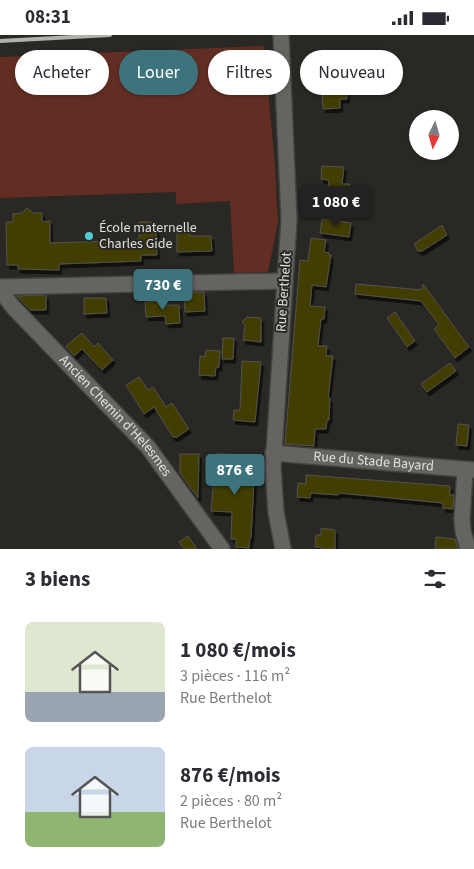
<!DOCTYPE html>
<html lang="fr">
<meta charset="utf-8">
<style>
body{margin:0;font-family:"Source Sans 3",sans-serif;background:#f2f2f3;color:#2b2b33;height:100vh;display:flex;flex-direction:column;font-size:19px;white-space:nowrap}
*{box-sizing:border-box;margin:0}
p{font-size:16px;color:#7c7c81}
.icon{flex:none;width:28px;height:28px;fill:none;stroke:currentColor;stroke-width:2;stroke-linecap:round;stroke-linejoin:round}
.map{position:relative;height:514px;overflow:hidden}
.panel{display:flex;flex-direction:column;background:#fff;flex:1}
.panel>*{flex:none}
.top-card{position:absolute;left:15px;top:15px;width:445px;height:45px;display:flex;gap:10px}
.needle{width:32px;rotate:185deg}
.tools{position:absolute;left:409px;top:75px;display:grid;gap:10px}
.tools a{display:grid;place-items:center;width:50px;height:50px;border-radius:50%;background:#fff;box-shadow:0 1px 4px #0004;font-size:25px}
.price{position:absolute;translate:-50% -42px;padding:0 11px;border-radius:5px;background:#3c737c;color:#fff;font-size:16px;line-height:32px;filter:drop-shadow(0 1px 2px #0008)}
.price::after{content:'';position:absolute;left:50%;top:30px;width:15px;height:11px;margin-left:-8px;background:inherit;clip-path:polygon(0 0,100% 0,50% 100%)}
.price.active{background:#222;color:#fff}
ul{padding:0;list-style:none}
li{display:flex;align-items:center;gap:15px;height:125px;padding:0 25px}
li span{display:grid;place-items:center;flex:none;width:140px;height:100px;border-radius:8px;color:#555}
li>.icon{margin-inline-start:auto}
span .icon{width:60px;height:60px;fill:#fffc;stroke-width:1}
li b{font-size:21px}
h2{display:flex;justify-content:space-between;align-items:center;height:60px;padding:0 25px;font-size:21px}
.chip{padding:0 18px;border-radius:22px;background:#fff;box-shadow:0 1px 4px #0004;font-size:18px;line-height:45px}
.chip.active{background:#3c737c;color:#fff}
.status{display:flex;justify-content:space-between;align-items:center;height:35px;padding:0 25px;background:#fff;direction:ltr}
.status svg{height:14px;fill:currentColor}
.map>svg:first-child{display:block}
</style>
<div class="status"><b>08:31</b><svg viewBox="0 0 49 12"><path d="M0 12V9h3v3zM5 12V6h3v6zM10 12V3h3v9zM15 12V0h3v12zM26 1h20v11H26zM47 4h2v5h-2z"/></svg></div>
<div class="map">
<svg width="474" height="514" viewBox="0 0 474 514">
<defs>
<filter id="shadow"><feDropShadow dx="2.5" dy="4" stdDeviation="0" flood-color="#0009"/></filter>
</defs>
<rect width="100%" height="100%" fill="#292824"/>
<path fill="#622e23" d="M264,11L275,131L278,187L268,237L234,238L230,166L176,169V157L0,163V22Z"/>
<g fill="#423e01" stroke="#52524e" filter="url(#shadow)">
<path d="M346,44L347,64H340V73L323,74L321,46Z"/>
<path d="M322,131L344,132L342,149H350L349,167L327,166L329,145L321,144Z"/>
<path d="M27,173L33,178H42V187L50,186V208L139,205V187H156L157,220H141V226L59,229V235L18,234V230H7L6,187H13V179L22,178Z"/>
<path d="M322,184L351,188L349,202L320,198Z"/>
<path d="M442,190L447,200L422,216H418L414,209Z"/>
<path d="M177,195H190V201H211L212,216L177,217Z"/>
<path d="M311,203L326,205L324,217L329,218V220H331L326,252L312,250L310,271L325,272L324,284H321L318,311H327L326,321H333L328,363H330L329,385H327L326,394H315L314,411L285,409L300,225L308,226Z"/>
<path d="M356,249L422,255L423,249L469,312L455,323L434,294L439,290L421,266L355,259Z"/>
<path d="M204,257L205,276L185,277L184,258Z"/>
<path d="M46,260V275H30L17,261Z"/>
<path d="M84,263H106L107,278L84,279Z"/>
<path d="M165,266V270H179L180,288L166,289L165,281L146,282L145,267Z"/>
<path d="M395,277L415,306L407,312L387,283Z"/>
<path d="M247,282L261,283V307L243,305L245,290L242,287Z"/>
<path d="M82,298L94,312L98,308L113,325L102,335L82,314L74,321L66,311Z"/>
<path d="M223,303H234L233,324H222Z"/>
<path d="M206,315L220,316L219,332H216L215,341L199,340L200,321L205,322Z"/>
<path d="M242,326L261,327L255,387L233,385L234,375H240Z"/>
<path d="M450,328L456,336L427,357L421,349Z"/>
<path d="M139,342L148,355L153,352L166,372L172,368L189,394L177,402H173L154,372L144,379L126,350Z"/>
<path d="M458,389L469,390L467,411L456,410Z"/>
<path d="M180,419H199L198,463L180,438Z"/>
<path d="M216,419H230L229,426L255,427L251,503H250L249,513L236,512V504H231L232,477L211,476Z"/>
<path d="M306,440L450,451V460H454L453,474L443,473V468L339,458L338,460L311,458L310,463L297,462L298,448L306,449Z"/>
<path d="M321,493L335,495V514H321V512H315L316,500H321Z"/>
<path d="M188,501L197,514H184L179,507Z"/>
<path d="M436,502L455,504L458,514H435Z"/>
</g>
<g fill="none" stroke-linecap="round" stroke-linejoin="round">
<defs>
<g id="minor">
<path d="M281,0L289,184L273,433L276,477L283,514"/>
<path d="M0,252L285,246"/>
<path id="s1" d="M0,255L13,272L148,412L222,514"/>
<path id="s2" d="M273,418L474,435"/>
<path d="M465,435L462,484L463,496L468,514"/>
</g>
</defs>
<use href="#minor" stroke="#444240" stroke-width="18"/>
<use href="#minor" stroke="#666460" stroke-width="15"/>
<path stroke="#b1b0ad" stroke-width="4" d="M0,6L110,0"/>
</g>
<circle fill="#51ccd5" stroke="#292824" stroke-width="2" cx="89" cy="201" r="5"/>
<g text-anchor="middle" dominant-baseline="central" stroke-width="4" stroke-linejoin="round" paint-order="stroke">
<g font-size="14" fill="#e1e0de" stroke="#292824" text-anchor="start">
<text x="99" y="193">École maternelle<tspan x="99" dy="16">Charles Gide</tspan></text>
</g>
<g font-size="14" fill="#e1e0de" stroke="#292824">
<text transform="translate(284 257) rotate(-86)">Rue Berthelot</text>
<text stroke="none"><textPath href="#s1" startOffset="171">Ancien Chemin d'Helesmes</textPath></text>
<text stroke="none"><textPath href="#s2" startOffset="101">Rue du Stade Bayard</textPath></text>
</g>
</g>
</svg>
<div class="tools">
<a><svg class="needle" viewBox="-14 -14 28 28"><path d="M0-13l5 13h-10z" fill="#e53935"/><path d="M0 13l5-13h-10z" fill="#7c7c81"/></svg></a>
</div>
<b class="price active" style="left:336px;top:193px">1 080 €</b>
<b class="price" style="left:163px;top:276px">730 €</b>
<b class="price" style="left:235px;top:461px">876 €</b>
<div class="top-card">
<a class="chip">Acheter</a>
<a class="chip active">Louer</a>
<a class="chip">Filtres</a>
<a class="chip">Nouveau</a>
</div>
</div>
<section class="panel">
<h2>3 biens<svg class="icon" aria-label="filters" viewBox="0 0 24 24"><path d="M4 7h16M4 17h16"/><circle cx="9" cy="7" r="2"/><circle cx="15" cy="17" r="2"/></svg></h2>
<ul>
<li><span style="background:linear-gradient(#dfe7d0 70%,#9aa5b1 0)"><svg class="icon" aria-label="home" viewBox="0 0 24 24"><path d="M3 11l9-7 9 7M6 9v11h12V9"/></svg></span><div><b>1 080 €/mois</b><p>3 pièces · 116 m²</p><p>Rue Berthelot</p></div></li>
<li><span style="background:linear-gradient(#c9d6e8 65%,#8fb573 0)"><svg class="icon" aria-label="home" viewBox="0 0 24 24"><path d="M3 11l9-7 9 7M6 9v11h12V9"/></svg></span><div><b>876 €/mois</b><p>2 pièces · 80 m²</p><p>Rue Berthelot</p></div></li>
</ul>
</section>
